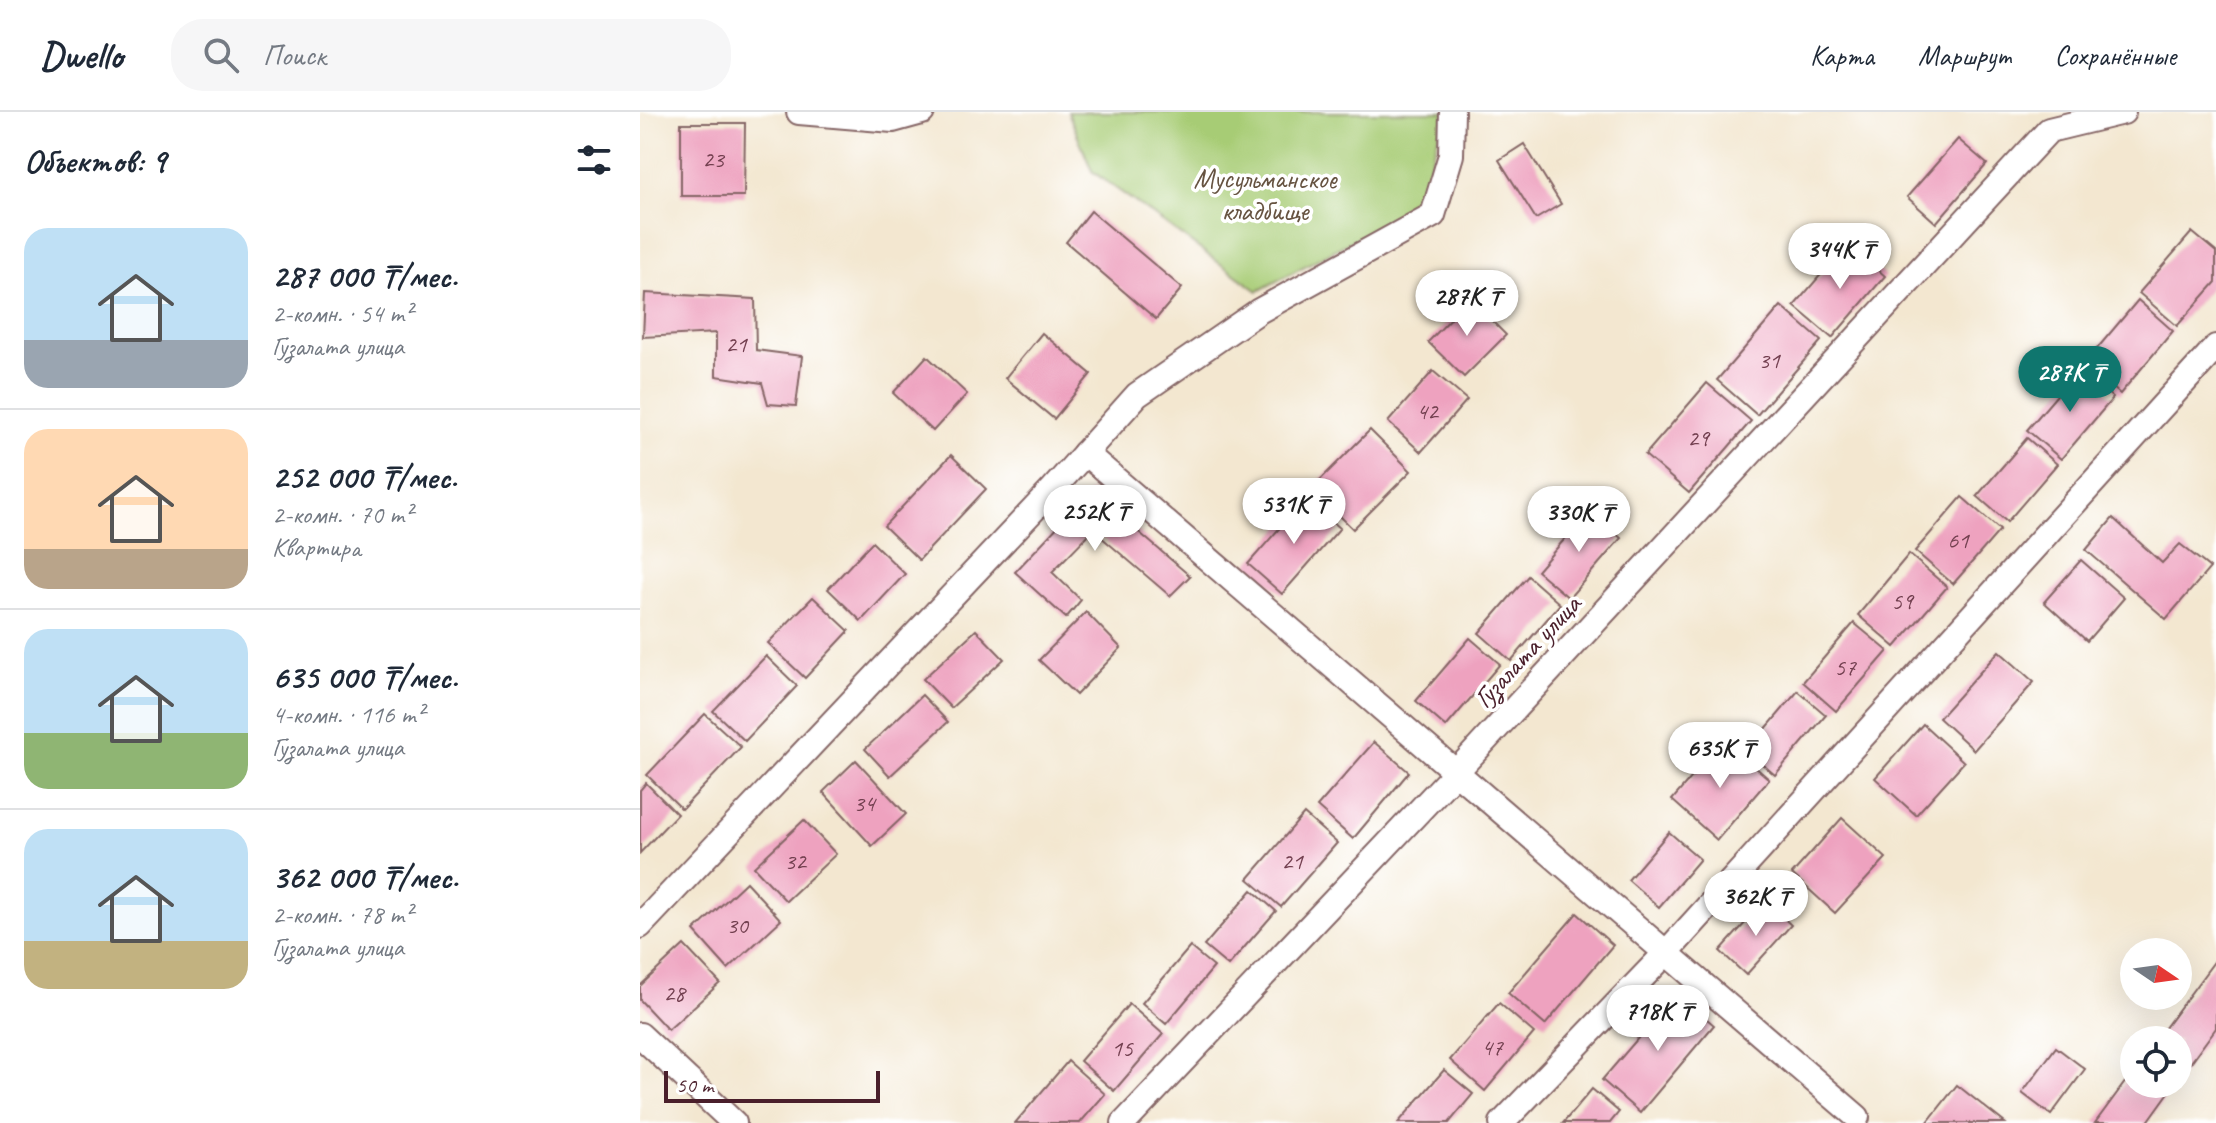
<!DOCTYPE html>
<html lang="ru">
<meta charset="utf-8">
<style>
body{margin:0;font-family:Caveat,sans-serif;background:#f6f6f7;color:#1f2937;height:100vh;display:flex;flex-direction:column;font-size:30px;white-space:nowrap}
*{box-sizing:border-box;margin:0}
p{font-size:26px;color:#747a83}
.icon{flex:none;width:44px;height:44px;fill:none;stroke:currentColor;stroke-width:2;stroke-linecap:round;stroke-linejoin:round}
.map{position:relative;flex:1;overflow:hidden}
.details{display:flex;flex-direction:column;background:#fff;width:640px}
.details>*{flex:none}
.needle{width:52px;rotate:103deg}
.fabs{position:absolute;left:1480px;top:826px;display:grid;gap:16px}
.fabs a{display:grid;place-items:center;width:72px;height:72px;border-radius:50%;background:#fff;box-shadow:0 8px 32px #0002;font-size:40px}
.scale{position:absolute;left:24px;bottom:20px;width:216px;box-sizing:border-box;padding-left:8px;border:4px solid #4a1f2b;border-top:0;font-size:22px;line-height:28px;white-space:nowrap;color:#4a1f2b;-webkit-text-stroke:6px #fff;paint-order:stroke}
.price{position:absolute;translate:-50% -68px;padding:0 18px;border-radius:28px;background:#fff;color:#222;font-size:26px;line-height:52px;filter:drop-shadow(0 2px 4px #0008)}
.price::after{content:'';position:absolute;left:50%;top:48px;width:24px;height:18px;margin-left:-12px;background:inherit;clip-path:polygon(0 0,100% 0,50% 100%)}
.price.on{background:#0f766e;color:#fff}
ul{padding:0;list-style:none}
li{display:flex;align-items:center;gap:24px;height:200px;padding:0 24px}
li+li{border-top:2px solid #e0e1e3}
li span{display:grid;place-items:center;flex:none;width:224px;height:160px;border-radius:24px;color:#555}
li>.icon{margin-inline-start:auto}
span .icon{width:96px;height:96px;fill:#fffc;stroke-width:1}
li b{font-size:34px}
h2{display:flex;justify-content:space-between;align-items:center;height:96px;padding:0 24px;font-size:34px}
header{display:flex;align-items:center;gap:48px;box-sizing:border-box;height:112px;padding:0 40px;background:#fff;border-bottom:2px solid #e0e1e3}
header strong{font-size:38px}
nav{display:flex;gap:44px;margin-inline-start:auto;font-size:28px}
.search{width:560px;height:72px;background:#f6f6f7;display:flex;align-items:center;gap:20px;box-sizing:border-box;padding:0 28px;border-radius:32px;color:#747a83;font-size:30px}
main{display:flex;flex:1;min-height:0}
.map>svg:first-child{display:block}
</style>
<header>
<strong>Dwello</strong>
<div class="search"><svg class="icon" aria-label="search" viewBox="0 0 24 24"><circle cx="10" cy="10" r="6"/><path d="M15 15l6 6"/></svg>Поиск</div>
<nav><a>Карта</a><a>Маршрут</a><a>Сохранённые</a></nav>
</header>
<main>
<section class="details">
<h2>Объектов: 9<svg class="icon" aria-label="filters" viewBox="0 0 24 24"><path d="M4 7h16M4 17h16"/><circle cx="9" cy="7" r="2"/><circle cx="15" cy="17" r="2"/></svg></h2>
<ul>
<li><span style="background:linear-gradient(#bfe0f5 70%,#9aa5b1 0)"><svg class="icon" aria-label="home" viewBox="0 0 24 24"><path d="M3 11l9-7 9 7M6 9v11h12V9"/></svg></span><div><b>287 000 ₸/мес.</b><p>2-комн. · 54 m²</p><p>Гузалата улица</p></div></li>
<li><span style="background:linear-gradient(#ffd9b3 75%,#b9a48a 0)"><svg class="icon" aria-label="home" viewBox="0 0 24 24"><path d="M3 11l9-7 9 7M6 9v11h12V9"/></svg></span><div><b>252 000 ₸/мес.</b><p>2-комн. · 70 m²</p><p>Квартира</p></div></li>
<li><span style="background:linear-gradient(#bfe0f5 65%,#8fb573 0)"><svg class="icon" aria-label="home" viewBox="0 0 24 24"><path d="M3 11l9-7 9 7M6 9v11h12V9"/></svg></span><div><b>635 000 ₸/мес.</b><p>4-комн. · 116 m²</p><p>Гузалата улица</p></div></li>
<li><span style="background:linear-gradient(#bfe0f5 70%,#c2b280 0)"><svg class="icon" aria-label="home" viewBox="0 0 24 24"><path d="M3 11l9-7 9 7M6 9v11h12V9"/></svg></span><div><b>362 000 ₸/мес.</b><p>2-комн. · 78 m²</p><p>Гузалата улица</p></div></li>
</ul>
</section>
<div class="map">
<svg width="1576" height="1011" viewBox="0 0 1576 1011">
<rect width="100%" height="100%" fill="#fff"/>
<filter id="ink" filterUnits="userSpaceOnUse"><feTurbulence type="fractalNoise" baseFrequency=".0125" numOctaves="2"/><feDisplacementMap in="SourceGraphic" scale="16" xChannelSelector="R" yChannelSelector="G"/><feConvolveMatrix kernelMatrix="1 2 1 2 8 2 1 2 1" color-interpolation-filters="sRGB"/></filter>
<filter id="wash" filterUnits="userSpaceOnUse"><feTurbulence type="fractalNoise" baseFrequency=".006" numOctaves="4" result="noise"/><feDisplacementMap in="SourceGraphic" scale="32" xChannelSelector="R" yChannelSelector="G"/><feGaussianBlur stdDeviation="1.8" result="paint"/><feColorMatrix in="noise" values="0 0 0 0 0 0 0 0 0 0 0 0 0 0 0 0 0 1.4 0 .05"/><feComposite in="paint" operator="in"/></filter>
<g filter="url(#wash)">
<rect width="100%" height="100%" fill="#f3e7d0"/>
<path fill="#a7cc75" stroke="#787650" stroke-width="2" d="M428,0H806L777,94L618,179L452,59Z"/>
<g id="blocks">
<g fill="#eea2bf">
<path d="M41,11H105L104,84H41Z"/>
<path d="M1318,27L1347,52L1296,111L1267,85Z"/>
<path d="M884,32L921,92L896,107L859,48Z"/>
<path d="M451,99L542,176L516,207L426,130Z"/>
<path d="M1552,120L1576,140V170L1537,214L1499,181Z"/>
<path d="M1208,131L1245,164L1192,226L1154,194Z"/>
<path d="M5,181L115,187L116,238L162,244L156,294L128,292L122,271L76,264V221L3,225Z"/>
<path d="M830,187L866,223L824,265L788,230Z"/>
<path d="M1498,188L1533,219L1480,282L1445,251Z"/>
<path d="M1141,194L1181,229L1117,303L1077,268Z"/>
<path d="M402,221L451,262L414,307L365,266Z"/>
<path d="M287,244L327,282L293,319L253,281Z"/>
<path d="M1440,256L1473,286L1421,347L1387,318Z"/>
<path d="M793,259L827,288L781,340L748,310Z"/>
<path d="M1067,271L1111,309L1049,381L1005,343Z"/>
<path d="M730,318L771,359L713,417L672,376Z"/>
<path d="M1387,326L1417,352L1367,410L1337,384Z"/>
<path d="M311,343L346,377L279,448L244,414Z"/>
<path d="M451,379L550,464L530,484L453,418L412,460L441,488L426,506L375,460Z"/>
<path d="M1322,385L1360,418L1313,472L1275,439Z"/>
<path d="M666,386L700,416L642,482L608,452Z"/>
<path d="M949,399L981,426L929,486L897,459Z"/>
<path d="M1473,406L1522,451L1540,432L1570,456L1526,507L1446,438Z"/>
<path d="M232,430L265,462L221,509L188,477Z"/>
<path d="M1269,442L1307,475L1255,535L1218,503Z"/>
<path d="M1441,448L1484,486L1447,529L1404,490Z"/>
<path d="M888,464L920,492L871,549L839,521Z"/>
<path d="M173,485L209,519L165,566L128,531Z"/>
<path d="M446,500L481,536L436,583L399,548Z"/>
<path d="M1214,511L1248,539L1196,599L1163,570Z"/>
<path d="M336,518L364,547L311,596L283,567Z"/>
<path d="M830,526L860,552L806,615L776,589Z"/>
<path d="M1359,539L1394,570L1334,638L1299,606Z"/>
<path d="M126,544L157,574L105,629L73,599Z"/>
<path d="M1158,579L1186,603L1135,663L1107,639Z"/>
<path d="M282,583L308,610L250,664L225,637Z"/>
<path d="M65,602L101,635L42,697L7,663Z"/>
<path d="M1283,612L1324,650L1276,703L1235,666Z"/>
<path d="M1084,628L1129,667L1077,728L1032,688Z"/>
<path d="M734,630L769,660L713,727L677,695Z"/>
<path d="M216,648L266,702L232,734L183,680Z"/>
<path d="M6,671L37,702L0,741V678Z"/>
<path d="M664,702L697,731L641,795L608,767Z"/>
<path d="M1202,706L1246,746L1195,801L1152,762Z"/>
<path d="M164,708L196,742L146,789L114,755Z"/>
<path d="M1029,720L1060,747L1019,795L988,768Z"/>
<path d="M106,770L141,808L88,857L54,819Z"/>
<path d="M612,778L636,799L588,854L564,834Z"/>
<path d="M1125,789L1151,813L1106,863L1080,839Z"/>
<path d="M937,801L973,833L905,913L868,881Z"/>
<path d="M44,833L80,871L28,918L0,888V874Z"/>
<path d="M550,835L574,855L526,912L502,891Z"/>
<path d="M1576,847V916L1538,968V928H1516Z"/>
<path d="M1037,881L1074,913L1000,1001L962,968Z"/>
<path d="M859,891L894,921L845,979L810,948Z"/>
<path d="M489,892L523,922L474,979L440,949Z"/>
<path d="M1416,935L1445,957L1411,1003L1382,981Z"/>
<path d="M428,949L465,982L440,1011H375Z"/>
<path d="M804,958L833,982L809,1011H758Z"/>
<path d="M1494,958V972H1535L1507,1011H1455Z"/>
<path d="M1317,973L1365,1011H1287Z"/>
<path d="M952,977L979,1000L970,1011H923Z"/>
</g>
</g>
</g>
<g filter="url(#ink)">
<use href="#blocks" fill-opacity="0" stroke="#856565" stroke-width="2"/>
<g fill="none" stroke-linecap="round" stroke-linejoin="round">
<defs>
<g id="street">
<path d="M159,0L253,8L282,0"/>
<path d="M445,341L1217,1005"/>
<path d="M0,814L413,377L497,283L619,199L793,103L811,43L812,0"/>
<path d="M0,923L94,1011"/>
<path d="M484,1011L816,660L1409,18L1483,0"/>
<path d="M862,1011L1026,841L1576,235"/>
</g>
</defs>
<use href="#street" stroke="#856565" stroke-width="28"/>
<use href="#street" stroke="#fff" stroke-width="24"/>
</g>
</g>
<g text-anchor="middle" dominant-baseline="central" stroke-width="7" stroke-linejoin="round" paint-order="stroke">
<g font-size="24" fill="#734050">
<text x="73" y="47">23</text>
<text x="96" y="232">21</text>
<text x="1129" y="248">31</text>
<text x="787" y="299">42</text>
<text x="1058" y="326">29</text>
<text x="1318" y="428">61</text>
<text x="1262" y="489">59</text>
<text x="1205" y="555">57</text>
<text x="224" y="691">34</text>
<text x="155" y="749">32</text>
<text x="652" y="749">21</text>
<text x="97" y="813">30</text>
<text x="34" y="881">28</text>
<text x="852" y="935">47</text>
<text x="482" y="936">15</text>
</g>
<g font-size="28" fill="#665341" stroke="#fff">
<text x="625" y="66">Мусульманское<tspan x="625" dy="32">кладбище</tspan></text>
</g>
<g font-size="28" fill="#4a1f2b" stroke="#fff">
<text transform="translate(887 539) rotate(-47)">Гузалата улица</text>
</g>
</g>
</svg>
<div class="fabs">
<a><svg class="needle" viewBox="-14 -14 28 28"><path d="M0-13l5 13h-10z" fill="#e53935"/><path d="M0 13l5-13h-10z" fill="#747a83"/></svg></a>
<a><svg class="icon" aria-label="locate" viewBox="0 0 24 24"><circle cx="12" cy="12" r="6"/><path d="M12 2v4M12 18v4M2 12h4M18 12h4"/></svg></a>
</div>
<div class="scale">50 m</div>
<b class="price" style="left:1200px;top:179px">344K ₸</b>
<b class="price" style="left:827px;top:226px">287K ₸</b>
<b class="price on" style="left:1430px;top:302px">287K ₸</b>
<b class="price" style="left:654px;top:434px">531K ₸</b>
<b class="price" style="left:455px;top:441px">252K ₸</b>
<b class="price" style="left:939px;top:442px">330K ₸</b>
<b class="price" style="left:1080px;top:678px">635K ₸</b>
<b class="price" style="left:1116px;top:826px">362K ₸</b>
<b class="price" style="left:1018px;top:941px">718K ₸</b>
</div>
</main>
